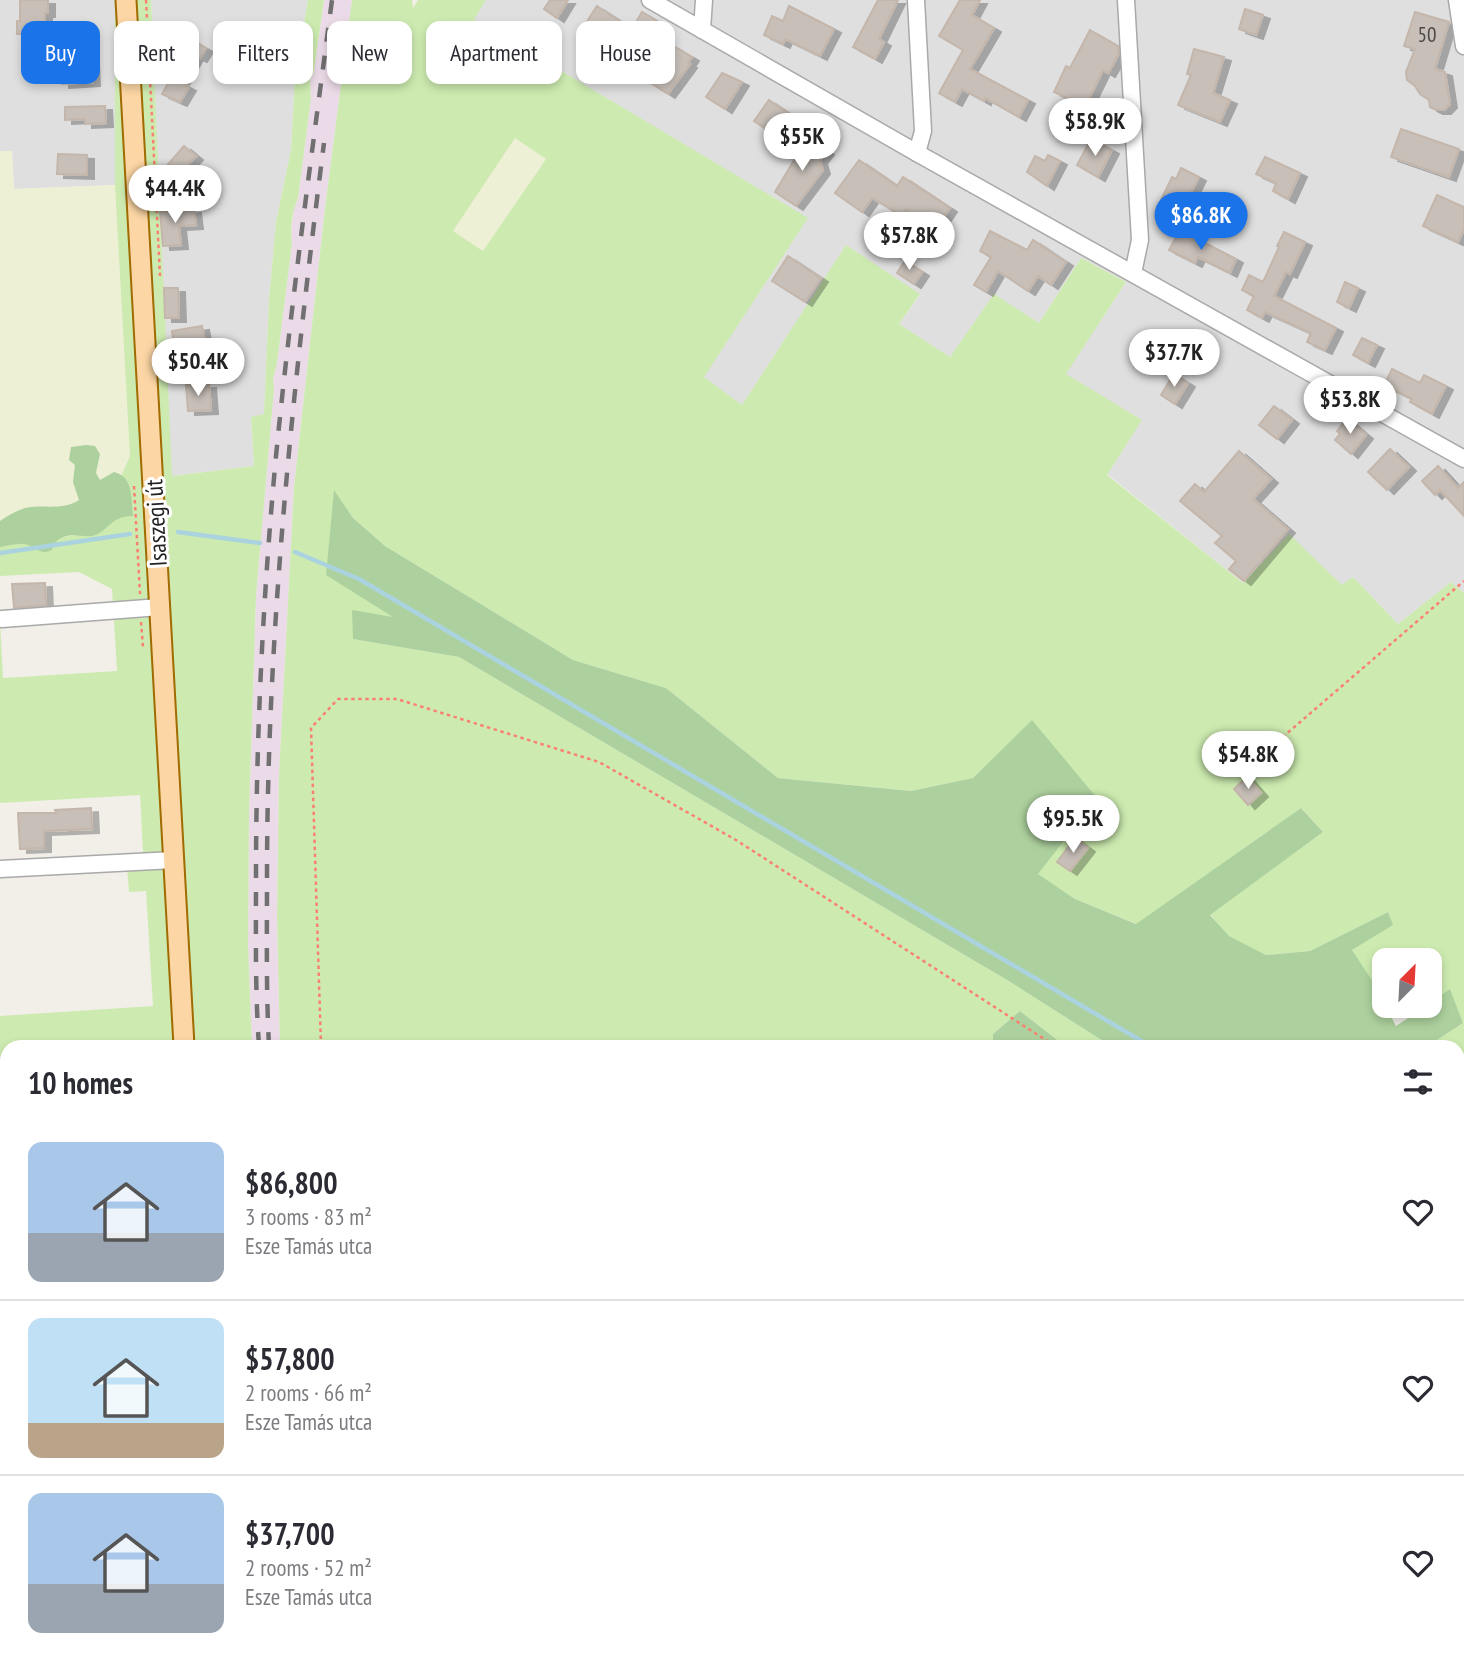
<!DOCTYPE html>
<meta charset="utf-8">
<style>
body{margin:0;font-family:"PT Sans Narrow",sans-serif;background:#f7f7f7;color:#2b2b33;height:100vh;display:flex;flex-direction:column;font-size:26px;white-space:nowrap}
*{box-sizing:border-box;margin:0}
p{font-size:23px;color:#7c7c81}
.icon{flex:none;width:38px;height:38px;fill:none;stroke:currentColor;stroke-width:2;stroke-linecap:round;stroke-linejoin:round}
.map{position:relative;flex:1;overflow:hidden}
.side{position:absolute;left:0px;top:1040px;width:1465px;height:625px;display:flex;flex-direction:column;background:#fff;border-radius:21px 21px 0 0;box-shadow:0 4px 10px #0003}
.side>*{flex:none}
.hud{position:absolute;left:21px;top:21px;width:700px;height:63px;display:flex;gap:14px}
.needle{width:46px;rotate:24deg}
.controls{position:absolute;left:1372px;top:948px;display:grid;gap:14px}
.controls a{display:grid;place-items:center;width:70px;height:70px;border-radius:14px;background:#fff;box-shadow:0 4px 10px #0003;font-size:35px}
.price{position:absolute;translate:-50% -60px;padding:0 16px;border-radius:24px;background:#fff;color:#222;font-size:23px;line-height:46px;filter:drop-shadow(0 2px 4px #0008)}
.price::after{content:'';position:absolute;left:50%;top:42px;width:21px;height:16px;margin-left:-10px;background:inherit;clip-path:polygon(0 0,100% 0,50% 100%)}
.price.selected{background:#1a73e8;color:#fff}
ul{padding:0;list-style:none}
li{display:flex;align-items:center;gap:21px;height:175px;padding:0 28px}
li+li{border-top:2px solid #e1e1e2}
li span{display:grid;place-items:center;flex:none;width:196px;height:140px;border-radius:14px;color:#555}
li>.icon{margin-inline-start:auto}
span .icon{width:84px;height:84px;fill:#fffc;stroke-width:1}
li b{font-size:30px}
h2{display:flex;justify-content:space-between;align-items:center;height:84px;padding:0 28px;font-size:30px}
.pill{padding:0 24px;border-radius:14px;background:#fff;box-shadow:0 4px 10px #0003;font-size:24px;line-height:63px}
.pill.selected{background:#1a73e8;color:#fff}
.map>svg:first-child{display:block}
</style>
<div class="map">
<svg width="1464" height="1664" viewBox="0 0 1464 1664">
<defs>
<filter id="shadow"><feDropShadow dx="7" dy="4" stdDeviation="0" flood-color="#0004"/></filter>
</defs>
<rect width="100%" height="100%" fill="#f2efe9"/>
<g fill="#e0dfdf">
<path d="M0,0H115V185L14,189L12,151H0Z"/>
<path d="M151,0H308L295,75L291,150L276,222L269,300L264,414L251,418L254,466L171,476Z"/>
<path d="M486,0H1464V593L1451,582L1398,624L1353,577L1342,586L1243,583L1107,474L1141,420L1065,374L1126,282L1081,258L1039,323L994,295L950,357L899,324L920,295L846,245L743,406L703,377L473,19Z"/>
</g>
<path fill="#ebdbe8" d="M324,0H352L325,208L294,487L279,775L277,917L280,1046H252L248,945L249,815L256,596L274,389L273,380L277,363L292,243L291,234L294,208L298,198L311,98L310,80L314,71Z"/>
<g fill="#eef0d5">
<path d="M515,137L546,158L484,252L452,231Z"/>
<path d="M0,151H12L14,189L115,185L130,456L96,533L0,544Z"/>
</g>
<g fill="#cdebb0" fill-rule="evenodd">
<path d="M115,0H151L172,476L254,466L251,417L264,414L269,300L276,222L291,150L295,75L308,0H324L314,71L310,80L311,98L298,198C292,212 290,228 292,243L277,363L273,380L274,389L256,596L249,815L248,945L252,1046H7V1642L0,1556V1016L153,1006L146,891L129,892L126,854L143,853L140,795L0,803V620L3,678L117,671L112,589L79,572L0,576V544L96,533L130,456L115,185Z"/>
<path d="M352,0H412L413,8L418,0H486L474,19L808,218L704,377L742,405L846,245L920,294L899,324L950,357L994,294L1039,323L1081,258L1126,282L1066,374L1142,420L1107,475L1243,583L1289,534L1342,585L1353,577L1398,624L1451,582L1464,593V1090L1458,1091V1046H1428L1463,1023L1450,990L1430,1003V961H1384V1004L1352,950L1392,925L1388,912L1310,951L1266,955L1229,937L1210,914L1323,832L1301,808L1137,924L1075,899L1037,874L1032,721L973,778L911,791L778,778L666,688L573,660L385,546L353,518L334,491L395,618L354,639L459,657L1007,980L1111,1046H1065L1020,1011L993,1034V1046H280L277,917L279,775L294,487L325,208ZM515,138L546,159L483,251L453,231Z"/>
<path d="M8,1657H241V1664H9Z"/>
<path d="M310,1657H851L852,1664H311Z"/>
</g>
<g fill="#add19e">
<path d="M86,445L95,446L100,454L96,473L100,480L114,472C134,477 131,499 133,516C109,516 108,533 92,536C82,537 72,533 63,537C57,539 54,544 52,550C39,556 36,546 24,544C17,543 7,546 0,547V521C7,516 16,511 25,508C43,504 63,511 79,500L73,482L75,465L69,460L71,447Z"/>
<path d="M334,490L353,518L385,546L573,660L666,688L778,778L911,791L973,778L1032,720L1097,798L1038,874L1075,899L1136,924L1301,808L1323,832L1210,915L1229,936L1266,955L1310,951L1388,912L1393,925L1352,950L1371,979L1396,1026L1426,1006H1430V1003L1450,989L1463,1023L1428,1046H1111L1007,980L459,657L353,639L352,610L393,617L326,575Z"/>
<path d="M1020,1011L1065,1046H993V1034Z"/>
<path d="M1464,1212V1506L1458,1502V1213Z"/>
<path d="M1458,1538L1464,1542V1664H852V1657H1458Z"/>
</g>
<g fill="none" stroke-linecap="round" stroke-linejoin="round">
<g stroke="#aad3df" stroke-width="4.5">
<path d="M178,532L260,543"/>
<path d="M295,552L359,579L1150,1046"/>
<path d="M0,553L130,534"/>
</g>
</g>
<g fill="#c7bfb8" stroke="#c4b6ab" stroke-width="2" filter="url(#shadow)">
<path d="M20,0H48V13H45V34H17V21H20Z"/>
<path d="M550,0H568L557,18L544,9Z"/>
<path d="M878,0H898L879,39L884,42L875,59L853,47Z"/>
<path d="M960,0H980L972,15L994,28L970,69L1028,100L1019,117L985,98L984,101L962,89L955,102L939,93L963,50L939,36Z"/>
<path d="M597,6L632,29L642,12L657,21L638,51L612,35L607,43L604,41L598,50L577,37Z"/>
<path d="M789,6L834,29L820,56L785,39L783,44L764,35L772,16L783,21Z"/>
<path d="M1245,9L1263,15L1256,35L1239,29Z"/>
<path d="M1415,12L1449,22L1435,69L1445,72L1450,104L1444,110H1436L1430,107L1429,100L1420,94L1415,86L1407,80L1406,72L1415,49L1404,46Z"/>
<path d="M172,28L206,48L200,58L196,56L181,83L189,87L180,102L162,94L180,62L160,47Z"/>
<path d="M1090,30L1118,46L1119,54L1108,73L1103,70L1085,107L1054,92L1066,66L1070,68Z"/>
<path d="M672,45L692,57L688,63L690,64L668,94L649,82Z"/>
<path d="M1194,49L1224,57L1213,93L1230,100L1220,122L1178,105L1191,75L1187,74Z"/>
<path d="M92,60L93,82L62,84L61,62Z"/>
<path d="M722,73L742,82L725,109L706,97Z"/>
<path d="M769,100L791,115L776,136L754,121Z"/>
<path d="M105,106L106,123L85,124V119L65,120V107Z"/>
<path d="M1401,129L1459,149L1449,177L1391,157Z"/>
<path d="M808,137L827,151L820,160L823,170L796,206L775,192Z"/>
<path d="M1091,139L1112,150L1098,177L1077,165Z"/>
<path d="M184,146L196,156L184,169L187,171L178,181L164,169Z"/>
<path d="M58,154L87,155V175L57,174Z"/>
<path d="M1048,155L1060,161L1047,186L1027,172L1035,156L1045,161Z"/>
<path d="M1265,157L1300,173L1288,199L1273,191L1276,183L1256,174Z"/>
<path d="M859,160L897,186L903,177L950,208L935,230L906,210L902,216L872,198L862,212L835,193Z"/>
<path d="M1181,168L1199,177L1182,211L1161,200L1172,177L1176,179Z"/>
<path d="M1437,195L1464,207V229L1458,242L1423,226Z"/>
<path d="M194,209L196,225L179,226L181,245L163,246L160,212Z"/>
<path d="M1180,230L1236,259L1230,273L1198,257L1195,263L1169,250Z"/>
<path d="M990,231L1027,250L1033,240L1066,262L1051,285L1038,276L1028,291L998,271L986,292L974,285L991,257L980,251Z"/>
<path d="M1284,232L1305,242L1290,274L1286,272L1274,296L1336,328L1325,350L1307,342L1311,333L1265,312L1262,318L1247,310L1254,296L1242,290L1249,275L1263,282L1279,247L1277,246Z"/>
<path d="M788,256L821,278L805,302L772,281Z"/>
<path d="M905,261L922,272L914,284L897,273Z"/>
<path d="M1345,282L1358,288L1349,308L1337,302Z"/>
<path d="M164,288H178L179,318H165Z"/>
<path d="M202,326L205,341L191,343V347L175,350L172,331Z"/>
<path d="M1148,332L1159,339L1163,332L1175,339L1170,346L1175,349L1163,369L1135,352Z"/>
<path d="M1362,338L1377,345L1368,363L1353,355Z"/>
<path d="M1392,369L1420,383L1424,375L1446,386L1432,414L1410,402L1412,399L1384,385Z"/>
<path d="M1174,374L1188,383L1175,404L1161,395Z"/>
<path d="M209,384L211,410L188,411L186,385Z"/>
<path d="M1274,406L1292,420L1277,439L1259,425Z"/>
<path d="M1347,419L1366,435L1351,454L1335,440L1340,434L1337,431Z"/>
<path d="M1390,449L1409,467L1387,490L1368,472Z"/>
<path d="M1239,451L1271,479L1253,499L1288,529L1244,581L1229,569L1236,561L1215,543L1222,536L1180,501L1195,484L1204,492Z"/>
<path d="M1438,466L1458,488L1464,482V516L1440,490L1435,495L1422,481Z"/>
<path d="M45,583L46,605L14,608L12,584Z"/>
<path d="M1247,777L1261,793L1248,805L1234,789Z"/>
<path d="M91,808L92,829L44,831V848L20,849L18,813H56L55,810Z"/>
<path d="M1075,838L1088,848L1070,871L1057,862Z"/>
</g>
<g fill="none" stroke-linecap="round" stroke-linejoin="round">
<defs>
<g id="minor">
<path d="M650,0L917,153L1464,459"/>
<path d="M916,0L923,131L917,153"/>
<path d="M1126,0L1140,240L1133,273"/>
<path d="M1457,0L1464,46"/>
<path d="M702,30L704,0"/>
<path d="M2,619L160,607"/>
<path d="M0,869L174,860"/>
<path d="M0,1417H7"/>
</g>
<g id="major">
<path d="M126,0L184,1046"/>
<path d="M221,1657V1664"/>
</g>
</defs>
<use href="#minor" stroke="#a9a9a9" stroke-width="19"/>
<use href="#major" stroke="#a06b00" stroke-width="23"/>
<g stroke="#fa8072" stroke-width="2.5" stroke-dasharray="3.5 3.5" stroke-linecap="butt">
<path d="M146,0L160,276"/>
<path d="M134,486L140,594"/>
<path d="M141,622L143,647"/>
<path d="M1256,760L1464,581"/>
<path d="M321,1046L311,728L338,699H397L599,762L736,840L1055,1046"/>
<path d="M1458,1276L1464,1282"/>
<path d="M1458,1537L1464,1541"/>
<path d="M195,1657L196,1664"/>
<path d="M341,1657V1664"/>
<path d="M1373,1657L1375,1664"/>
</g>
<use href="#minor" stroke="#fff" stroke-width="16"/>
<use href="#major" stroke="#fcd6a4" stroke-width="19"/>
<g stroke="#707070" stroke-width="4.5" stroke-dasharray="14 14" stroke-linecap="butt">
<path d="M259,1046C255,990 256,934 256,878C256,737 263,596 276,456C291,304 312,152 332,0"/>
<path d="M269,1046C266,990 267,933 267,877C267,631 293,387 324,143"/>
<path d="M292,1657V1664"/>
</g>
</g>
<g text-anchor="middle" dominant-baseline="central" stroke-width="6" stroke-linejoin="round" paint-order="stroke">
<g font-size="21" fill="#4b4948">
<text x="1427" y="34">50</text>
</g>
<g font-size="24" fill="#222" stroke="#fff">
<text transform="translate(156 523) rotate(-93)">Isaszegi út</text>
</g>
</g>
</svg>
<div class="controls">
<a><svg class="needle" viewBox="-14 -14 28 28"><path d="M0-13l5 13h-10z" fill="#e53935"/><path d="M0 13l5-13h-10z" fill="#7c7c81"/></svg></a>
</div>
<b class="price" style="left:1095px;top:158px">$58.9K</b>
<b class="price" style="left:802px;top:173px">$55K</b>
<b class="price" style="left:175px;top:225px">$44.4K</b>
<b class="price selected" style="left:1201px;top:252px">$86.8K</b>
<b class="price" style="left:909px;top:272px">$57.8K</b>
<b class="price" style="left:1174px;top:389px">$37.7K</b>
<b class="price" style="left:198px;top:398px">$50.4K</b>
<b class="price" style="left:1350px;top:436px">$53.8K</b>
<b class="price" style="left:1248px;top:791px">$54.8K</b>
<b class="price" style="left:1073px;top:855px">$95.5K</b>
<div class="hud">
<a class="pill selected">Buy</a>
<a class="pill">Rent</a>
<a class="pill">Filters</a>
<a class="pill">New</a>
<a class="pill">Apartment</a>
<a class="pill">House</a>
</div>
<section class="side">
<h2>10 homes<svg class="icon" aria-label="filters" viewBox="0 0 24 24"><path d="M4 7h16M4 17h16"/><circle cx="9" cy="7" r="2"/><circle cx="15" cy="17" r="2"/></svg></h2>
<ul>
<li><span style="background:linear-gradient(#a9c7e8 65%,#9aa5b1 0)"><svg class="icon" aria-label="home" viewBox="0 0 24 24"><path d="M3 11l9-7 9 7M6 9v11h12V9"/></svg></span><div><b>$86,800</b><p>3 rooms · 83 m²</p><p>Esze Tamás utca</p></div><svg class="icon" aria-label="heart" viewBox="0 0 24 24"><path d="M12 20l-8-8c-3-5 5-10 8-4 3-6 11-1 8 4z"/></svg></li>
<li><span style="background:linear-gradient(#bfe0f5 75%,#b9a48a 0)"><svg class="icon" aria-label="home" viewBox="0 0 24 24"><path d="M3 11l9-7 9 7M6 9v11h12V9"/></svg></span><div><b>$57,800</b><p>2 rooms · 66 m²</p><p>Esze Tamás utca</p></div><svg class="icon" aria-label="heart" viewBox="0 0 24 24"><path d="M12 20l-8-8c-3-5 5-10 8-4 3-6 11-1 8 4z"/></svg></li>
<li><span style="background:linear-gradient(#a9c7e8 65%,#9aa5b1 0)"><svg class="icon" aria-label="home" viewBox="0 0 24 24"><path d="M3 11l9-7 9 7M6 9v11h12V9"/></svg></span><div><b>$37,700</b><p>2 rooms · 52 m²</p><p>Esze Tamás utca</p></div><svg class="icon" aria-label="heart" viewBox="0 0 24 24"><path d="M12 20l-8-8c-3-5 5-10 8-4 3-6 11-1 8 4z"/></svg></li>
</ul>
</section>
</div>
